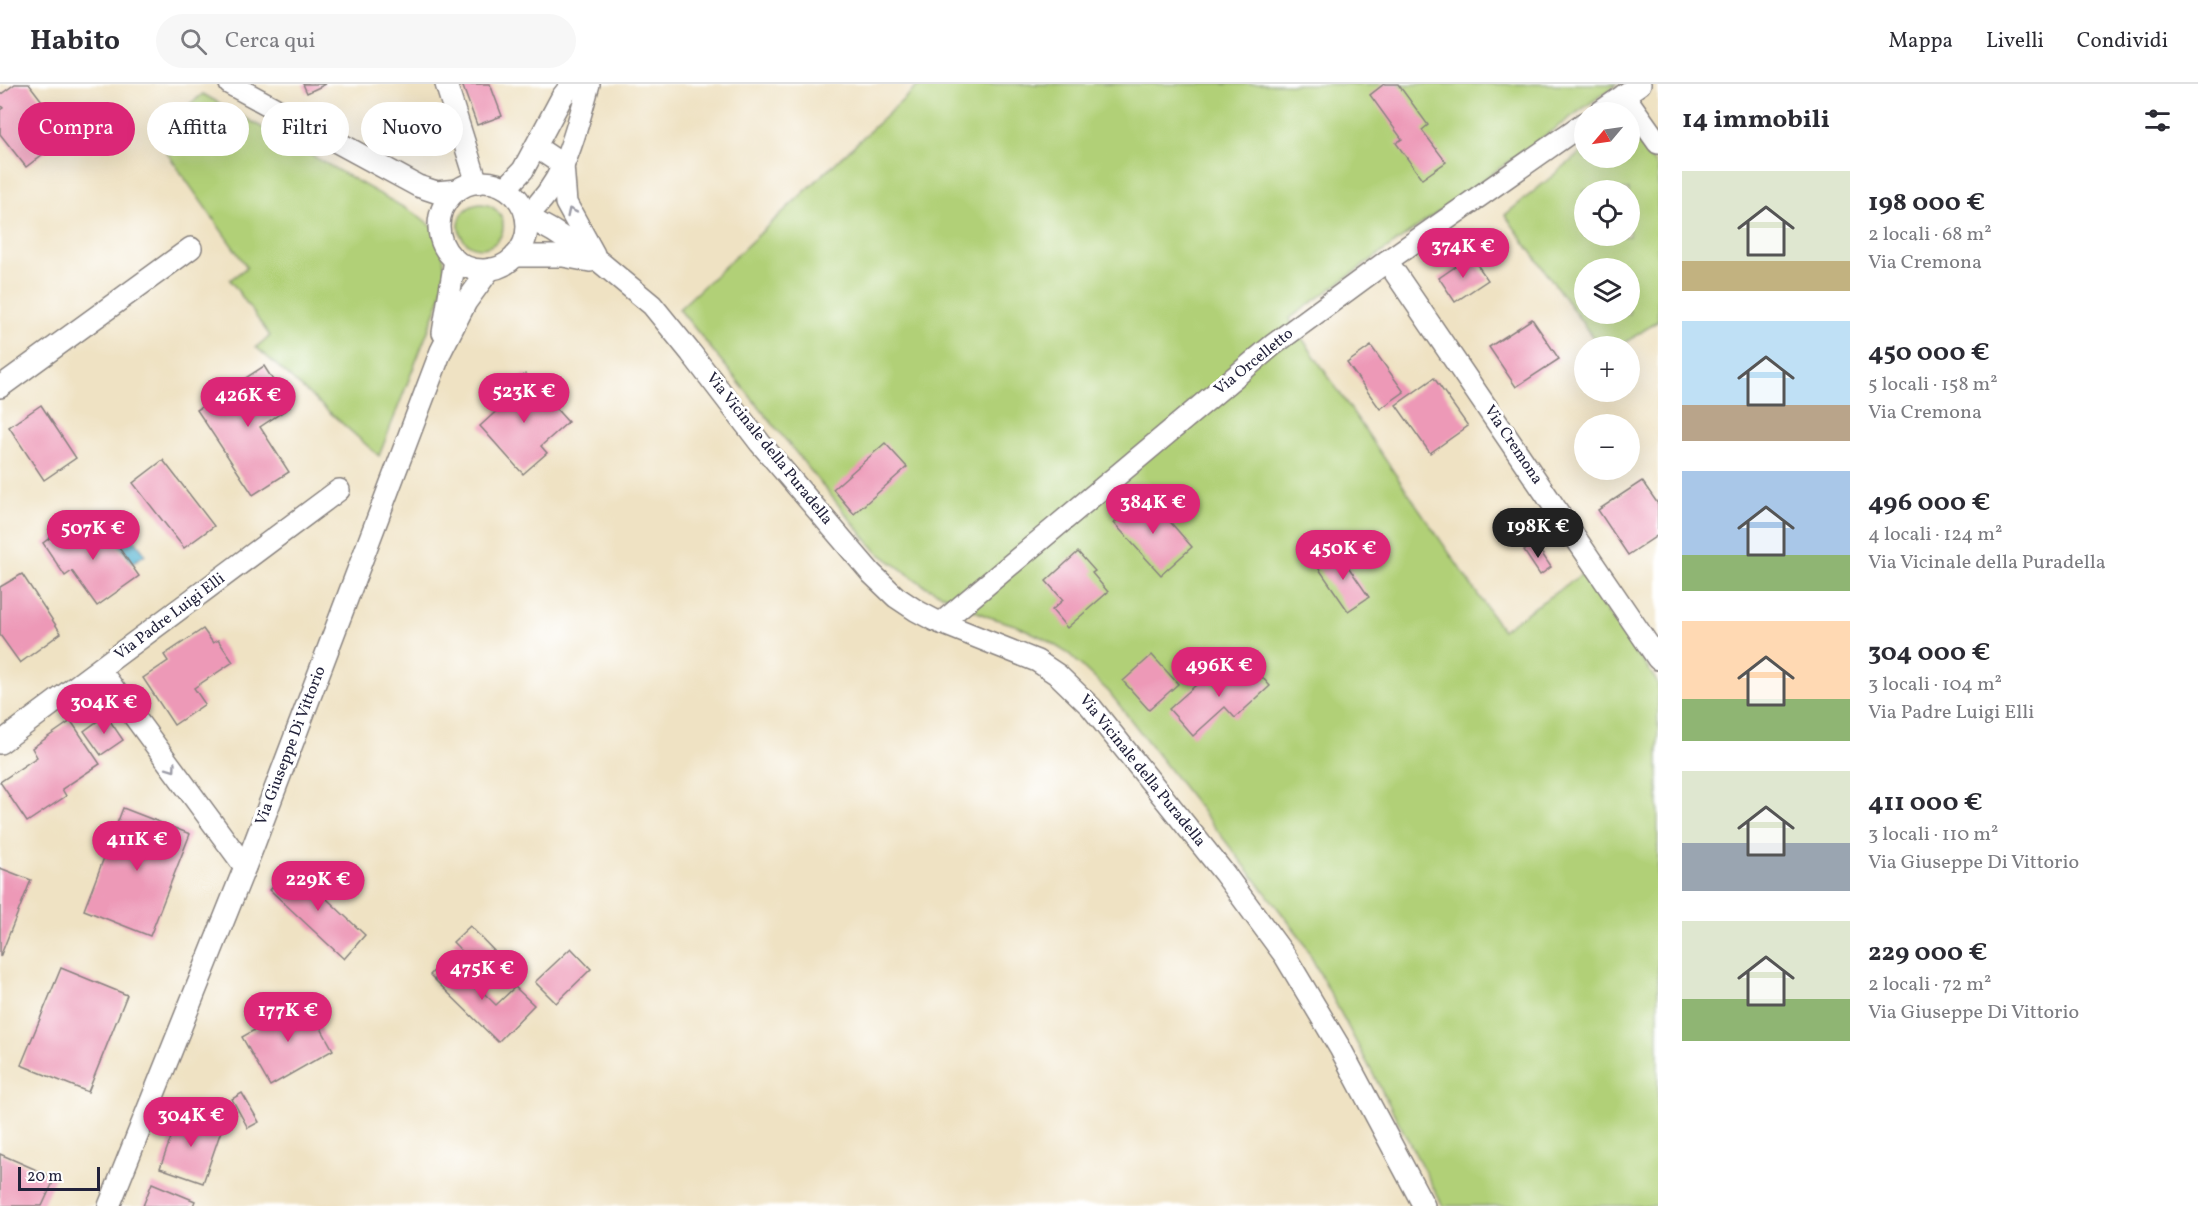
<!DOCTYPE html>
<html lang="it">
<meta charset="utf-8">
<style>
body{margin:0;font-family:Vollkorn,serif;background:#f7f7f7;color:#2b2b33;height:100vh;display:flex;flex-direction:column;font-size:22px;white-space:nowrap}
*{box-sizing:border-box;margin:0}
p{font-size:20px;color:#7c7c81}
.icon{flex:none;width:33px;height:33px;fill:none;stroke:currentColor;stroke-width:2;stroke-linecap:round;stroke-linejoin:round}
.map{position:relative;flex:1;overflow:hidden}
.drawer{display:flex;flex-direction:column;background:#fff;width:540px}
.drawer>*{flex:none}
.top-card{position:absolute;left:18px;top:18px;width:570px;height:54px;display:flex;gap:12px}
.needle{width:39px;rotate:241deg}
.controls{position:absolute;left:1574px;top:18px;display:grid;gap:12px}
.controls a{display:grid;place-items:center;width:66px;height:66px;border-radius:50%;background:#fff;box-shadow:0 6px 24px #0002;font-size:30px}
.scale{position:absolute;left:18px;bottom:15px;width:82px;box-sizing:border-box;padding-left:6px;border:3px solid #22223b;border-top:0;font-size:16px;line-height:21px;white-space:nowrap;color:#22223b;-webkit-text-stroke:4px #fff;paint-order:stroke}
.price{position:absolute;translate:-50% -51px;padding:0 14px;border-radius:21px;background:#db2777;color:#fff;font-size:20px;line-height:39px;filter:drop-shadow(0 2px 3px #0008)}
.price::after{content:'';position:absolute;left:50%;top:36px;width:18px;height:14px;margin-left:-9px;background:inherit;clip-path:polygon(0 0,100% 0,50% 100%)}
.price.on{background:#222;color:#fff}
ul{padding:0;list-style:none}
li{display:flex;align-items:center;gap:18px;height:150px;padding:0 24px}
li span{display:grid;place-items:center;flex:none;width:168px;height:120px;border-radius:0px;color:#555}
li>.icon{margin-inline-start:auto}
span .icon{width:72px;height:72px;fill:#fffc;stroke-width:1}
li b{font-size:26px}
h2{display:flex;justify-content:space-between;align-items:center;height:72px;padding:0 24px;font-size:26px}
.pill{padding:0 21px;border-radius:27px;background:#fff;box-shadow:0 6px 24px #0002;font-size:21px;line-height:54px}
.pill.on{background:#db2777;color:#fff}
header{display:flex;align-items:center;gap:36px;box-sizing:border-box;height:84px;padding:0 30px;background:#fff;border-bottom:2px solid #e1e1e2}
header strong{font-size:28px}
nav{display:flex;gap:33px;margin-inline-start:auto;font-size:21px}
.search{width:420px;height:54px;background:#f7f7f7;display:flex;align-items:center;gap:15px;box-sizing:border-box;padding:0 21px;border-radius:33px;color:#7c7c81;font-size:22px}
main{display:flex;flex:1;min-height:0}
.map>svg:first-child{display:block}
</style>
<header>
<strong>Habito</strong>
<div class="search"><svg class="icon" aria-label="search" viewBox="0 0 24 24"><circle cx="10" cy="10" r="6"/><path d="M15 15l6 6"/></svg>Cerca qui</div>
<nav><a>Mappa</a><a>Livelli</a><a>Condividi</a></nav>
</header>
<main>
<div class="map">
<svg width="1658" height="1122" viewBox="0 0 1658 1122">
<rect width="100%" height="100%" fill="#fff"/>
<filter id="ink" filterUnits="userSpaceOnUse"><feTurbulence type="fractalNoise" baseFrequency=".0167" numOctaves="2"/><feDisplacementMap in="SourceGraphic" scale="12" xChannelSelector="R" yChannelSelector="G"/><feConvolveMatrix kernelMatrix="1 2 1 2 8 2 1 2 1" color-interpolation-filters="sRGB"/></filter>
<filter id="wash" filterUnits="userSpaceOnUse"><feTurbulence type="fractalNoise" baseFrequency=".008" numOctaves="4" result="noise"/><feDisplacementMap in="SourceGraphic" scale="24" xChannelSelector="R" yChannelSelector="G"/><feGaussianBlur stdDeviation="1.35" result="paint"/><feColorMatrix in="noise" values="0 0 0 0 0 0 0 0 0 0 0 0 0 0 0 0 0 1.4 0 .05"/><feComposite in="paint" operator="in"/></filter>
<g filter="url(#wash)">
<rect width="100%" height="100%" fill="#efe2c3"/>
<g fill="#b1d077" stroke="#6a7959" stroke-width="1.5" fill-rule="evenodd">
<path d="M920,0H1617L1289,235L1502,546L1582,490L1637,572L1639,571L1658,599V1122H1443L1301,854L1109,608L1069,570L1043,554L1018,542L986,532L925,502L876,467L679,225Z"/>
<path d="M203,10L419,132L434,144L442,162L445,187L440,216L379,372L256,263L270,252L230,196L247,183L153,49Z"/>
<path d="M1629,50L1634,52L1658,84V237L1620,262H1599L1505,131L1584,66V74H1629ZM1629,106V152H1584V106ZM1584,184H1629V230H1584Z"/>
<circle cx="481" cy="142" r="22"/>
</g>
<path fill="#52b4d1" stroke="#3a6b86" stroke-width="1.5" d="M120,437L145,470L133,479L108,446Z"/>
<g id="blocks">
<g fill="#ed99b7">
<path d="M15,0H29L68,51L26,83L0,50V26L3,24L0,21V11Z"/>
<path d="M303,0H326L307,9Z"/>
<path d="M462,0H490L502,32L477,41Z"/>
<path d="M1384,0H1398L1428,41L1422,46L1446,78L1422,95L1396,59L1402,55L1370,11Z"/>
<path d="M1471,172L1488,196L1455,218L1439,194Z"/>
<path d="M1532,235L1559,275L1516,303L1489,263Z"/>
<path d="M1371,262L1404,308L1380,325L1347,279Z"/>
<path d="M264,282L290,323L260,343L289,388L253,411L197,326Z"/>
<path d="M525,290L568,338L541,362L547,369L523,390L480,342L503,321L497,315Z"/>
<path d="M1434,294L1468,342L1430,369L1396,321Z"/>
<path d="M41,321L76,374L44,396L9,343Z"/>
<path d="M885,359L907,383L854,430L833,405Z"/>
<path d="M163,376L214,442L184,464L133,399Z"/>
<path d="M1642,397L1658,420V451L1628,471L1598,426Z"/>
<path d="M1146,410L1192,463L1161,491L1114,439Z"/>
<path d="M98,434L139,492L97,522L72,487L65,492L43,459L62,445L69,454Z"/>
<path d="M1535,459L1551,483L1540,491L1524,467Z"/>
<path d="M1078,468L1095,487L1092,489L1108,508L1067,544L1052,526L1063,516L1046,497Z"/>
<path d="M1338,468L1369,513L1348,527L1317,482Z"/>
<path d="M22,490L61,549L20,579L0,551V503Z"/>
<path d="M203,545L213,559L218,556L233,578L194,604L205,620L174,641L143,594L168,577L164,571Z"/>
<path d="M1152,571L1178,600L1149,626L1123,597Z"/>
<path d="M1248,577L1270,602L1235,634L1225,623L1193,652L1169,625L1205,593L1216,605Z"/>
<path d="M106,631L123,656L101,671L84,647Z"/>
<path d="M71,637L100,680L62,705L66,712L27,738L0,698L37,673L32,664Z"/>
<path d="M123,724L190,750L150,852L84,826Z"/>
<path d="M292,782L365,851L344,875L270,806Z"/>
<path d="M0,784L31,796L0,873Z"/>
<path d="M470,842L499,872L482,888L453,858Z"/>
<path d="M571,864L591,885L556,919L535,898Z"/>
<path d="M447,873L496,921L515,903L534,921L498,958L430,891Z"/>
<path d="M61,884L127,911L88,1008L21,981Z"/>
<path d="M306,917L333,966L270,1002L242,953Z"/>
<path d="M242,1009L259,1038L248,1044L232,1015Z"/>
<path d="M180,1029L222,1044L203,1099L160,1084Z"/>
<path d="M0,1070L55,1094L42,1122H0Z"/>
<path d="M152,1099L195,1117L193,1122H143Z"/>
</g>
</g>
</g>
<g filter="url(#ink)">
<use href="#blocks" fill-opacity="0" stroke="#88827f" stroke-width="1.5"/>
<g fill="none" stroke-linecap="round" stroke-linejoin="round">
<defs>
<g id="street">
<path d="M230,0L418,102L436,108L458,106"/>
<path d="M446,0L477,99"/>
<path d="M589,0C575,49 566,98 526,132L553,147L600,178L652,221L691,269L760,359L871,489L896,513L917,527L934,536L1037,577L1058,591L1091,623L1224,789L1285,872L1340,964L1424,1122"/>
<path d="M1624,11L1658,59"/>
<path d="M1600,28L1640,0"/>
<path d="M536,63L563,81L566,119L594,170"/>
<circle cx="483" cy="142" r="44"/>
<path d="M506,104L523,86L562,13L572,0"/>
<path d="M515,172H563L590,177"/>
<path d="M1387,177L1658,575"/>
<path d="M443,249L455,176"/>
<path d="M0,303L191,164"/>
<path d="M941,539L1273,261L1387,177L1584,39"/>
<path d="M100,586L245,783"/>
<path d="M0,659L339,406"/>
<path d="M109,1122L253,763L441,267L466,218L490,185"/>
</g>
</defs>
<use href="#street" stroke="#88827f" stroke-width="24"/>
<use href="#street" stroke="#fff" stroke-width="21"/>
</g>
<defs><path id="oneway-chevron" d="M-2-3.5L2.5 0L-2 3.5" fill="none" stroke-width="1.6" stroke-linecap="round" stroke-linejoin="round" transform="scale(1.5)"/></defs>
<g stroke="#9c9ca7">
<use href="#oneway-chevron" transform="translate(571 128) rotate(-116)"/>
<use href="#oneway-chevron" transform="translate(172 684) rotate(54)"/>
</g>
</g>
<g text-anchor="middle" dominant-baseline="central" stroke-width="6" stroke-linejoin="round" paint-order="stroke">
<g font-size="16" fill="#22223b" stroke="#fff">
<text transform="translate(1254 278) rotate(-39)">Via Orcelletto</text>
<text transform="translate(1513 361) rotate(56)">Via Cremona</text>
<text transform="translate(769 365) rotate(51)">Via Vicinale della Puradella</text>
<text transform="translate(170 533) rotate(-37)">Via Padre Luigi Elli</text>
<text transform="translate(291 662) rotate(-69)">Via Giuseppe Di Vittorio</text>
<text transform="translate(1142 687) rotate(51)">Via Vicinale della Puradella</text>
</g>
</g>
</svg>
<div class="controls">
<a><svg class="needle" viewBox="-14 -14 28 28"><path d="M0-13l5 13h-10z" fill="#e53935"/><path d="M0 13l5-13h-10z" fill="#7c7c81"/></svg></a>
<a><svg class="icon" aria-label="locate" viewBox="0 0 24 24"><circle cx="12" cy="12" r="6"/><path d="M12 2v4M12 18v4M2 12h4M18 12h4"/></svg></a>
<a><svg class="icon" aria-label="layers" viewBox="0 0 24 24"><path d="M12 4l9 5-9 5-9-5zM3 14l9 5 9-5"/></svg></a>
<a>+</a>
<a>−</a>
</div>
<div class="scale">20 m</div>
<b class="price" style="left:1463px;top:195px">374K €</b>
<b class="price" style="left:524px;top:340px">523K €</b>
<b class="price" style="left:248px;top:344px">426K €</b>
<b class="price" style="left:1153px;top:451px">384K €</b>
<b class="price on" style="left:1538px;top:475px">198K €</b>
<b class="price" style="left:93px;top:477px">507K €</b>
<b class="price" style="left:1343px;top:497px">450K €</b>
<b class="price" style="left:1219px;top:614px">496K €</b>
<b class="price" style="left:104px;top:651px">304K €</b>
<b class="price" style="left:137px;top:788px">411K €</b>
<b class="price" style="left:318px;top:828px">229K €</b>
<b class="price" style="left:482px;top:917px">475K €</b>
<b class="price" style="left:288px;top:959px">177K €</b>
<b class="price" style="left:191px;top:1064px">304K €</b>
<div class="top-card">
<a class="pill on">Compra</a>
<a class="pill">Affitta</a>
<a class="pill">Filtri</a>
<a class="pill">Nuovo</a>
</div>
</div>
<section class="drawer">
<h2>14 immobili<svg class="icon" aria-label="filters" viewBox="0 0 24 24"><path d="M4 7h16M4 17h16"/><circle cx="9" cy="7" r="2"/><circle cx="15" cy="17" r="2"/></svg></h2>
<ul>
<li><span style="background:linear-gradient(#dfe7d0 75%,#c2b280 0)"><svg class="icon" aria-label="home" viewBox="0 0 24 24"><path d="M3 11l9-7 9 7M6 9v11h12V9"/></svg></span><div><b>198 000 €</b><p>2 locali · 68 m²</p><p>Via Cremona</p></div></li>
<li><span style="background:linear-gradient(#bfe0f5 70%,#b9a48a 0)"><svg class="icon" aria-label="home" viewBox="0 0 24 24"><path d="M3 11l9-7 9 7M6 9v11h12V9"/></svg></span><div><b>450 000 €</b><p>5 locali · 158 m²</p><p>Via Cremona</p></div></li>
<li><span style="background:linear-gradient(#a9c7e8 70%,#8fb573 0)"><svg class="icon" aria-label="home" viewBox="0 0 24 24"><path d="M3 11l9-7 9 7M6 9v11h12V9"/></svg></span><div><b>496 000 €</b><p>4 locali · 124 m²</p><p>Via Vicinale della Puradella</p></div></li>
<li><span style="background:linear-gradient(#ffd9b3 65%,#8fb573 0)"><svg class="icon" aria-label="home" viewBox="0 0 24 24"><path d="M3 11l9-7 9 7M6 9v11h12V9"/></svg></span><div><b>304 000 €</b><p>3 locali · 104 m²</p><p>Via Padre Luigi Elli</p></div></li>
<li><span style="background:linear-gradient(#dfe7d0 60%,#9aa5b1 0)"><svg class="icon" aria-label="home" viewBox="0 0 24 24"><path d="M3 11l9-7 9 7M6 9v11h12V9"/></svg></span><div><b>411 000 €</b><p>3 locali · 110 m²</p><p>Via Giuseppe Di Vittorio</p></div></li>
<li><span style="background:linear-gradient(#dfe7d0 65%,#8fb573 0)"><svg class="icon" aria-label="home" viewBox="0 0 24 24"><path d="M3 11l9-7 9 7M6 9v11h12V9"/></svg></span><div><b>229 000 €</b><p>2 locali · 72 m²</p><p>Via Giuseppe Di Vittorio</p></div></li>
</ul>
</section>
</main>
